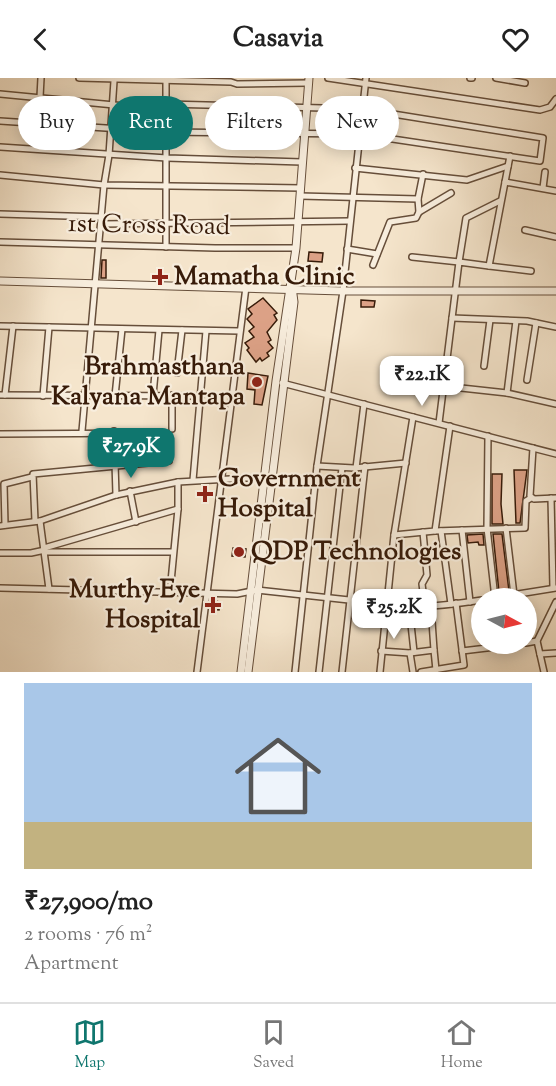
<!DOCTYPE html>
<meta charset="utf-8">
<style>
body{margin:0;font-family:"Sorts Mill Goudy",serif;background:#f6f6f6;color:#222;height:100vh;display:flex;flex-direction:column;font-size:22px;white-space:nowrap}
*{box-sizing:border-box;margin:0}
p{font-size:20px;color:#767676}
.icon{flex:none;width:33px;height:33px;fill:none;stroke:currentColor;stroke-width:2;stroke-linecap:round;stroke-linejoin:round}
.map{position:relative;height:594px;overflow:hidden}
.details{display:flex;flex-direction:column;background:#fff;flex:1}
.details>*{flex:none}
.top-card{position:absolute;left:18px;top:18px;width:520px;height:54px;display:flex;gap:12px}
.needle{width:39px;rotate:97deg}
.tools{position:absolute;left:471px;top:510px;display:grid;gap:12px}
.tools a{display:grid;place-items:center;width:66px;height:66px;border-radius:50%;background:#fff;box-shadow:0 3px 15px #0003;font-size:30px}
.price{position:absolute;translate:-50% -51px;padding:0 14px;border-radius:12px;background:#fff;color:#222;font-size:20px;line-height:39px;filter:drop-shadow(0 2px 3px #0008)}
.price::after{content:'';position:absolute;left:50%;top:36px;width:18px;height:14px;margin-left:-9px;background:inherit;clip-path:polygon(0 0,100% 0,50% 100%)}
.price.current{background:#0f766e;color:#fff}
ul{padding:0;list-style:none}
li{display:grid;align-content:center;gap:12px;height:318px;padding:0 24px}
li span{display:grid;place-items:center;height:186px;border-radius:0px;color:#555}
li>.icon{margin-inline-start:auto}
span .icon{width:108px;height:108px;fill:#fffc;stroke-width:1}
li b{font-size:26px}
.pill{padding:0 21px;border-radius:27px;background:#fff;box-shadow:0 3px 15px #0003;font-size:21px;line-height:54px}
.pill.current{background:#0f766e;color:#fff}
header{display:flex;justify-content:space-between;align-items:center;height:78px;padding:0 24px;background:#fff;font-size:27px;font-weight:800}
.tab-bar{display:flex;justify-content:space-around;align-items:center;height:84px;border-top:2px solid #e0e0e0;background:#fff;font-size:16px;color:#767676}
.tab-bar a{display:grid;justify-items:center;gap:3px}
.tab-bar .current{color:#0f766e}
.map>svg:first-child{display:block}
</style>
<header><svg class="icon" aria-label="back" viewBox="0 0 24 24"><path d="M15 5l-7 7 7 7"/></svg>Casavia<svg class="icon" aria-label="heart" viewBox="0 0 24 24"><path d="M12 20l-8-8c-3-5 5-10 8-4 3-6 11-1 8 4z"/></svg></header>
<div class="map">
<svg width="556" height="594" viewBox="0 0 556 594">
<rect width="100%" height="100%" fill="#f5e5cc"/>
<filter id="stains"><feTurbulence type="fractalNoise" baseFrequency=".00333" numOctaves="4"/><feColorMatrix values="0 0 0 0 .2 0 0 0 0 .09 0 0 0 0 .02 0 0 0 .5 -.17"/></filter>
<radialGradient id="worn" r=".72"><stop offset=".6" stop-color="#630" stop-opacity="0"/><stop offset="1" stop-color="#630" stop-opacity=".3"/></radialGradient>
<g fill="#dca186" stroke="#371b09" stroke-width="1.5">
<path d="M309,174L323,175L322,184L308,183Z"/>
<path d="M102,182H106V200H101Z"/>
<path d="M263,220L277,235L274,237L277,242L267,254L271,262L268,264L273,270L267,275L269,278L262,283L260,280L256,284L247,272L249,270L245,265L254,259L249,253L254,249L247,241L252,236L248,231Z"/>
<path d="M361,222L375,223L374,229H361Z"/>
<path d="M248,295L268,298L262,327L254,326L255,312L247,311Z"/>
<path d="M514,392H527L520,445H516Z"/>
<path d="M492,396H502L501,426L503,446H492Z"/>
<path d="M483,456L484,467H479L478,464L468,465L467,457Z"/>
<path d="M493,456H502L509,513L499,514Z"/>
<path d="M233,470L246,471L245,479L232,478Z"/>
<path d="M211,522L220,524L219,532L210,531Z"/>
</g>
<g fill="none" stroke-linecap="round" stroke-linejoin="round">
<defs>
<g id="minor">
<path d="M79,0L231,4L237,6L308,5"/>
<path d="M328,0L540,32L550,29L556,21"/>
<path d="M470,0H472"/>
<path d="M496,0L525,5"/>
<path d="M0,16L166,32"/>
<path d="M40,19L41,0"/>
<path d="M0,43L166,54L359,56L540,83L543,60L362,31L166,26"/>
<path d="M0,69L167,80L302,84"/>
<path d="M355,90L467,102L508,88"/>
<path d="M0,97L104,107L301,110"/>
<path d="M505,104L556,113"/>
<path d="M543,110L545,94"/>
<path d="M300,118L418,121"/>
<path d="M419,134L418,121L423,96"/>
<path d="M0,136L101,139"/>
<path d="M101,146L350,143"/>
<path d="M525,152L556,159"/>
<path d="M0,164L215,170H296"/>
<path d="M166,169V0"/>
<path d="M347,171L377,176"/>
<path d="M412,179L459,184L466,140L500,123"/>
<path d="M373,187L390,144L416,140L419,134L451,115"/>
<path d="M489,188L531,193"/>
<path d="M452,240L527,243L556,249"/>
<path d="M0,248L239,253"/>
<path d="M484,288L490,242"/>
<path d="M177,295L182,252"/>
<path d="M527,302L536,245"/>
<path d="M282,305L556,376"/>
<path d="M443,308L507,315L556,326"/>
<path d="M507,315L516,243"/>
<path d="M0,317L201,318"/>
<path d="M5,317L13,248"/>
<path d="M153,317L159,252"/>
<path d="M172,317V351"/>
<path d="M43,318L49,249"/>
<path d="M115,318L122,251"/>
<path d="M439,345L459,184L489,188L510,78"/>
<path d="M82,353L104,107L109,77L114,3"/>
<path d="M114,353L116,417"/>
<path d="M0,356L153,355"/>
<path d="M488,358L487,450L495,520"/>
<path d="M533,370L530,418L534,421L556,420"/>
<path d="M317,388L354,390L406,385"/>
<path d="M356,390L364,326"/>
<path d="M193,402L206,253"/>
<path d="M130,413L136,444"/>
<path d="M551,420L553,510"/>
<path d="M35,443L33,396L169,383"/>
<path d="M40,443L49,511"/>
<path d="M5,447L4,406L32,399"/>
<path d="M0,448L40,443L116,417L178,404L266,399"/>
<path d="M506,450L514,517"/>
<path d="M462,452L470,524"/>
<path d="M435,453L525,450L526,423L531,420"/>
<path d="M441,453L451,526"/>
<path d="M423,454L427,497L422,506L425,529"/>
<path d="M394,457L435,453L450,348"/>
<path d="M44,470L178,431"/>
<path d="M45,474H173"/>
<path d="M0,475H31L45,472"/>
<path d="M0,510L237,516L257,512L349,522C386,535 443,528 482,522"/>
<path d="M170,514L178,431V404"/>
<path d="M493,520L556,510"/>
<path d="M409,528L414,574"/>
<path d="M526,565L537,563"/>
<path d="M434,572L436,592"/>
<path d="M381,573L410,575L434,572L431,529"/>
<path d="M462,573L521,566"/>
<path d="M410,575L413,594"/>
<path d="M540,576L556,575"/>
<path d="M197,594L246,209"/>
<path d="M295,594L317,388L343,213L366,0"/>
<path d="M319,594L342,390"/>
<path d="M342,594L365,388"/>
<path d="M380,594L394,457L413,339"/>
<path d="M421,594L464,587L456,525"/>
<path d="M544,594L537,563L556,524"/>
</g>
<g id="tertiary">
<path d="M0,203L343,213H556"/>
<path d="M241,594L276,303L296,170L309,0"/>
<path d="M248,594L294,224L292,209"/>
</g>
</defs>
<use href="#minor" stroke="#664e3a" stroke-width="8"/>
<use href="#tertiary" stroke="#664e3a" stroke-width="9"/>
<use href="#minor" stroke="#f8eede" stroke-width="5"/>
<use href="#tertiary" stroke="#f8eede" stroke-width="7"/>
</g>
<g fill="#8f2418" stroke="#f8eede" stroke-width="2">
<path d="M157 190h6v6h6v6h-6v6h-6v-6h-6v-6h6z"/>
<circle cx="257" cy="304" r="6"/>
<path d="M202 407h6v6h6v6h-6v6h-6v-6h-6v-6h6z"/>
<circle cx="239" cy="474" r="6"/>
<path d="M210 518h6v6h6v6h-6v6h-6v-6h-6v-6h6z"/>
</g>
<g text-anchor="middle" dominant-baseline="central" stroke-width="4.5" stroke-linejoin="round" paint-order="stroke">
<g font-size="26" fill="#371b09" stroke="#f8eede">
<text transform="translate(149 148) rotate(1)">1st Cross Road</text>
</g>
<g font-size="26" font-weight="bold" fill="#371b09" stroke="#f8eede" text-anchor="start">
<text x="174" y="199">Mamatha Clinic</text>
<text x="245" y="289" text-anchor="end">Brahmasthana<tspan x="245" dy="30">Kalyana Mantapa</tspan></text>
<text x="218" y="401">Government<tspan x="218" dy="30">Hospital</tspan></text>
<text x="251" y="474">QDP Technologies</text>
<text x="200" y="512" text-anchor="end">Murthy Eye<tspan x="200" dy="30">Hospital</tspan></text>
</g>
</g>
<rect width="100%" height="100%" filter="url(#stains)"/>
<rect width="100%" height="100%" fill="url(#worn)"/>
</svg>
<div class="tools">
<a><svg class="needle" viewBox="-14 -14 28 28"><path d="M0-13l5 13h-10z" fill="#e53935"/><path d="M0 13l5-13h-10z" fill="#767676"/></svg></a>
</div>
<b class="price" style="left:422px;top:329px">₹22.1K</b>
<b class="price current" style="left:131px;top:401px">₹27.9K</b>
<b class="price" style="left:394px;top:562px">₹25.2K</b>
<div class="top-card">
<a class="pill">Buy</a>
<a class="pill current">Rent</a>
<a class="pill">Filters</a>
<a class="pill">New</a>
</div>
</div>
<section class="details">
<ul>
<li><span style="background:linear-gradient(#a9c7e8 75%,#c2b280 0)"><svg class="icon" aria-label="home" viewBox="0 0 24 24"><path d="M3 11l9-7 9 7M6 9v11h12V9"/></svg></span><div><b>₹27,900/mo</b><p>2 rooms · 76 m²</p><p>Apartment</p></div></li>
</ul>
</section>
<nav class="tab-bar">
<a class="current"><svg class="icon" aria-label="map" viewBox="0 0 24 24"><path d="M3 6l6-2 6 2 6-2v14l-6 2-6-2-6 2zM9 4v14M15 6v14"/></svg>Map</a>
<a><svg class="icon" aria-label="saved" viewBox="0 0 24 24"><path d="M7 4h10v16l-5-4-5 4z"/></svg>Saved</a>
<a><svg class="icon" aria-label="home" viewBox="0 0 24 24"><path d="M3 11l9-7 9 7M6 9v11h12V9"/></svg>Home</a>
</nav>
